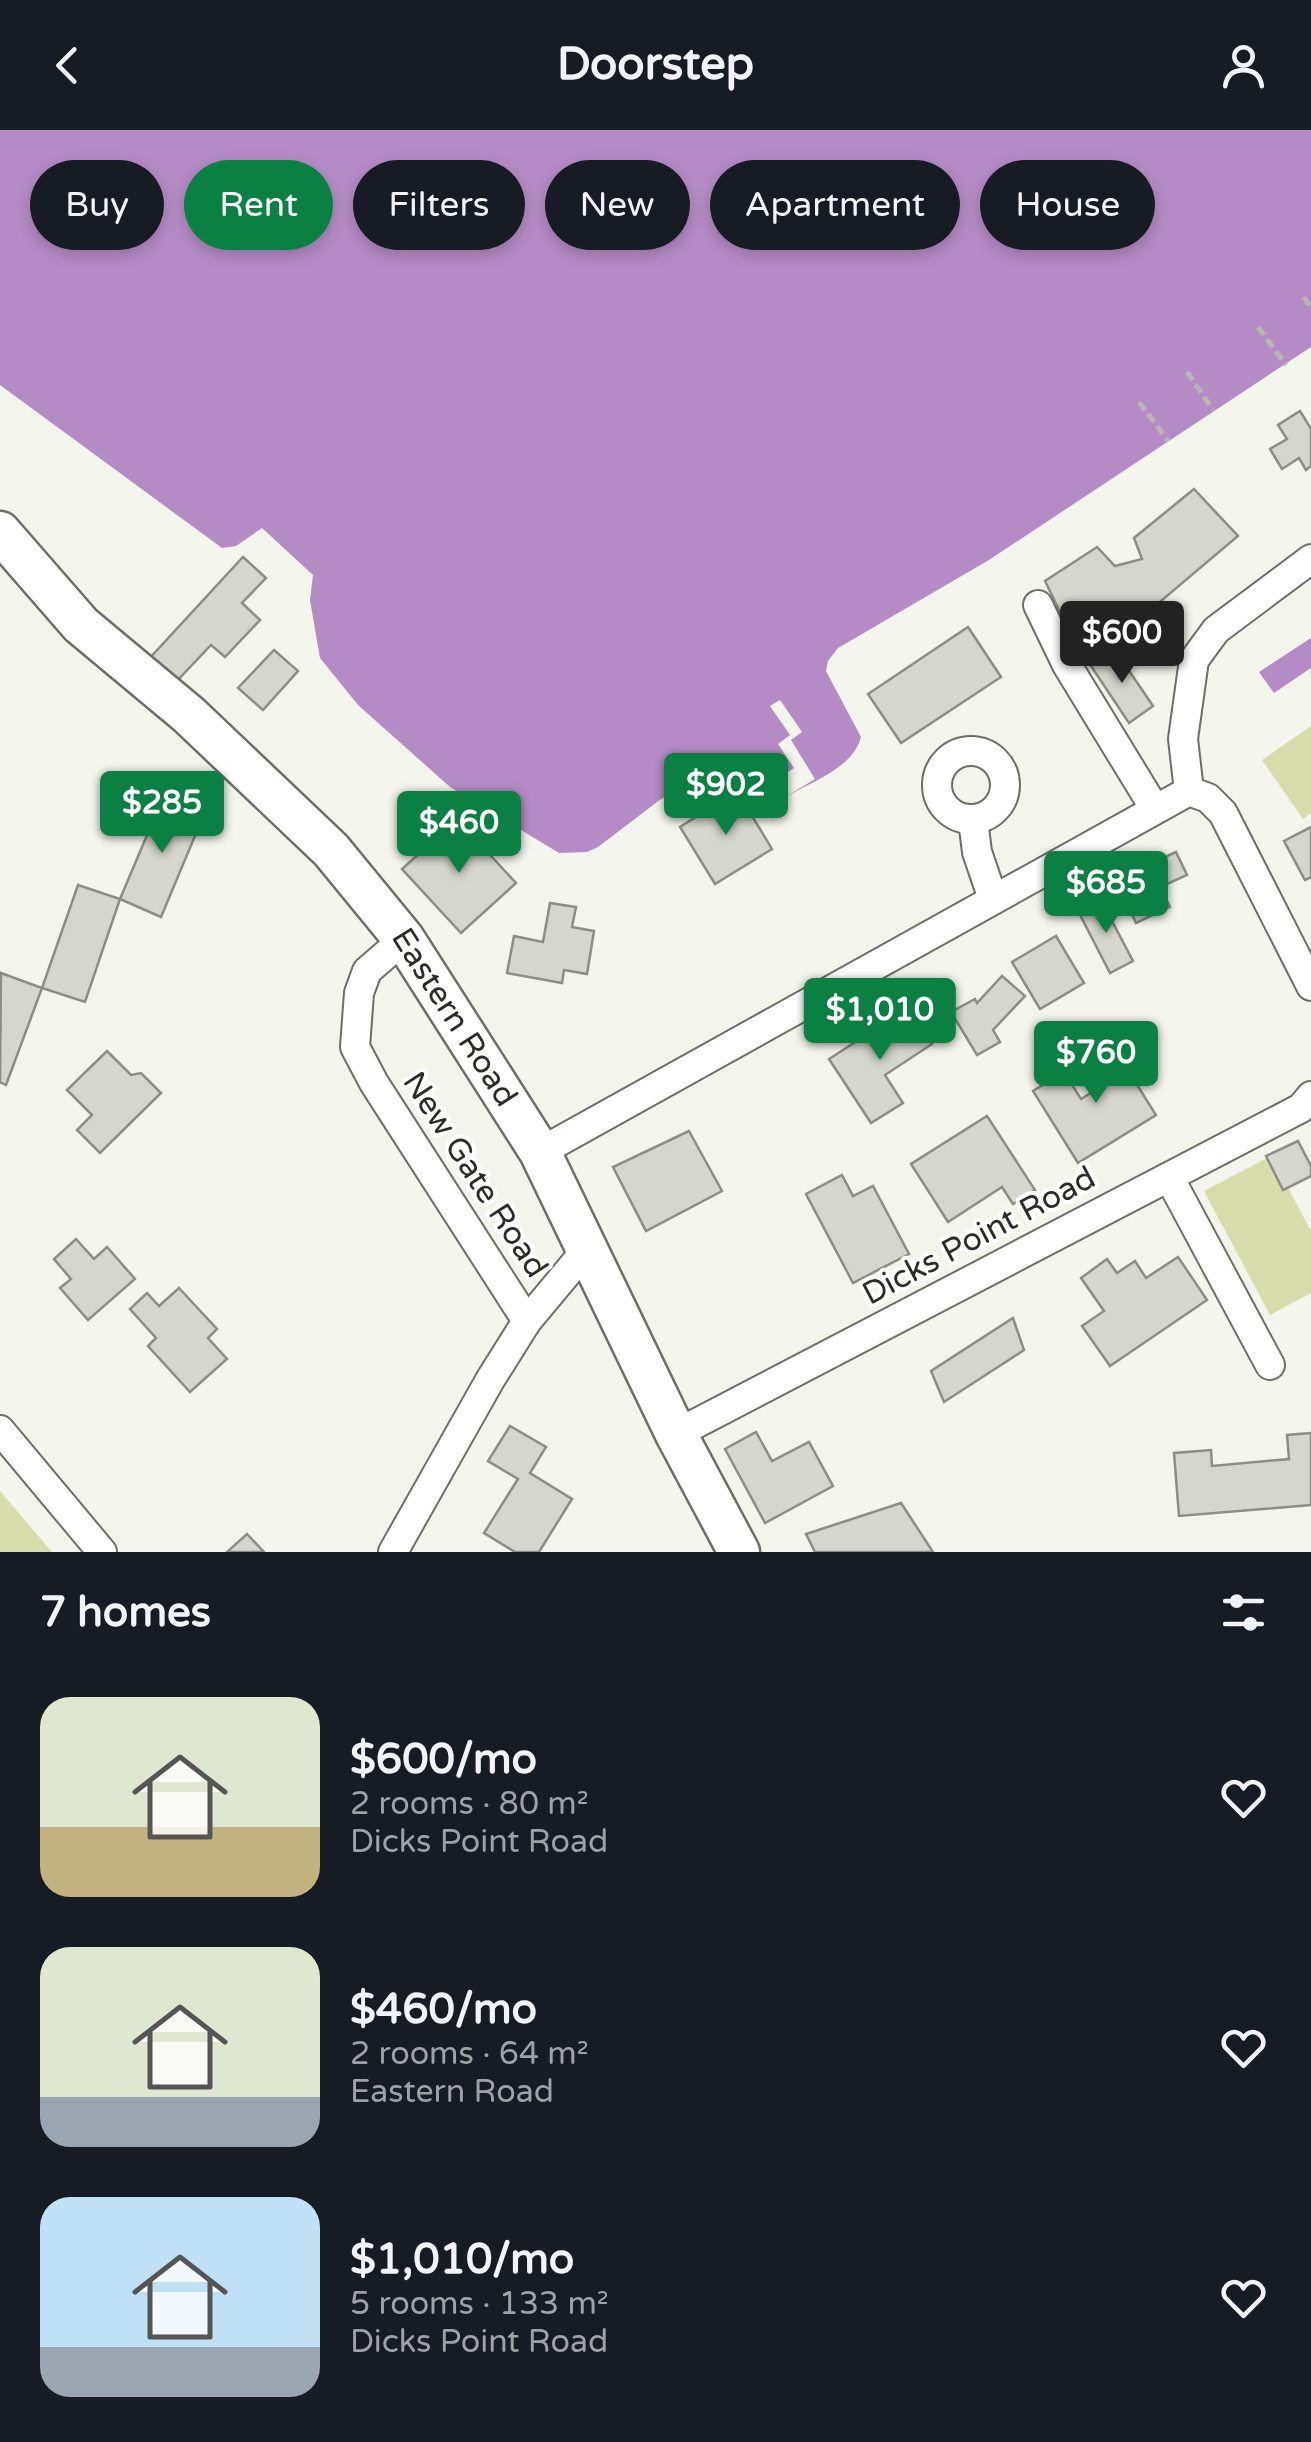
<!DOCTYPE html>
<meta charset="utf-8">
<style>
body{margin:0;font-family:"Varela Round",sans-serif;background:#242831;color:#f1f3f6;height:100vh;display:flex;flex-direction:column;font-size:38px;white-space:nowrap}
*{box-sizing:border-box;margin:0}
p{font-size:32px;color:#9ea1a6}
.icon{flex:none;width:55px;height:55px;fill:none;stroke:currentColor;stroke-width:2;stroke-linecap:round;stroke-linejoin:round}
.map{position:relative;height:1422px;overflow:hidden}
.panel{display:flex;flex-direction:column;background:#171b24;flex:1}
.panel>*{flex:none}
.banner{position:absolute;left:30px;top:30px;width:1252px;height:90px;display:flex;gap:20px}
.price{position:absolute;translate:-50% -85px;padding:0 22px;border-radius:10px;background:#0b8043;color:#fff;font-size:32px;line-height:65px;filter:drop-shadow(0 2px 5px #0008)}
.price::after{content:'';position:absolute;left:50%;top:60px;width:30px;height:22px;margin-left:-15px;background:inherit;clip-path:polygon(0 0,100% 0,50% 100%)}
.price.on{background:#222;color:#fff}
ul{padding:0;list-style:none}
li{display:flex;align-items:center;gap:30px;height:250px;padding:0 40px}
li span{display:grid;place-items:center;flex:none;width:280px;height:200px;border-radius:30px;color:#555}
li>.icon{margin-inline-start:auto}
span .icon{width:120px;height:120px;fill:#fffc;stroke-width:1}
li b{font-size:42px}
h2{display:flex;justify-content:space-between;align-items:center;height:120px;padding:0 40px;font-size:42px}
.tag{padding:0 35px;border-radius:45px;background:#171b24;box-shadow:0 5px 15px #0003;font-size:35px;line-height:90px}
.tag.on{background:#0b8043;color:#fff}
header{display:flex;justify-content:space-between;align-items:center;height:130px;padding:0 40px;background:#171b24;font-size:45px;font-weight:700}
.map>svg:first-child{display:block}
</style>
<header><svg class="icon" aria-label="back" viewBox="0 0 24 24"><path d="M15 5l-7 7 7 7"/></svg>Doorstep<svg class="icon" aria-label="person" viewBox="0 0 24 24"><circle cx="12" cy="8" r="4"/><path d="M4 21q1-7 8-7t8 7"/></svg></header>
<div class="map">
<svg width="1311" height="1422" viewBox="0 0 1311 1422">
<rect width="100%" height="100%" fill="#f3f4eb"/>
<g fill="#d6ddaa">
<path d="M1311,596V683L1303,689L1262,630Z"/>
<path d="M1271,1026L1311,1101V1163L1270,1185L1204,1061Z"/>
<path d="M0,1361L52,1422H0Z"/>
</g>
<g fill="#b58bc5">
<path d="M0,0H1311V217L989,430L838,518L828,531L826,541L861,607C853,639 808,653 782,669L757,630L744,625L661,669L598,717L587,722L559,723L450,657L358,575L320,528L310,470L313,445L262,398L236,416L222,418L0,255Z"/>
<path d="M1311,508V538L1274,563L1259,542Z"/>
</g>
<path fill="#f3f4eb" d="M780,570L802,602L791,610L815,649L782,669L771,653L794,638L778,614L790,605L770,576Z"/>
<g fill="#d5d7ce" stroke="#8c8d85" stroke-width="2.5">
<path d="M1300,281L1311,299V336L1306,340L1299,328L1282,339L1270,319L1287,309L1278,295Z"/>
<path d="M1194,359L1238,406L1142,487L1088,516L1063,488L1045,451L1097,417L1115,436L1142,429L1134,408Z"/>
<path d="M243,427L266,448L242,473L260,490L225,527L211,515L174,554L148,530Z"/>
<path d="M968,497L1001,547L901,613L868,564Z"/>
<path d="M274,520L298,541L263,580L238,558Z"/>
<path d="M1115,520L1153,576L1129,593L1091,536Z"/>
<path d="M737,661L772,719L715,754L680,697Z"/>
<path d="M164,665L205,682L161,787L120,769Z"/>
<path d="M457,689L516,753L461,803L402,739Z"/>
<path d="M1311,697V747L1305,750L1284,711Z"/>
<path d="M1176,722L1187,745L1167,754L1156,731Z"/>
<path d="M1149,734L1170,777L1136,793L1116,749Z"/>
<path d="M78,755L120,769L85,872L42,858Z"/>
<path d="M1101,770L1133,831L1110,843L1078,781Z"/>
<path d="M550,773L576,777L572,797L594,801L587,844L564,840L562,853L507,843L514,806L543,812Z"/>
<path d="M1056,806L1084,853L1040,879L1012,832Z"/>
<path d="M1,843L42,858L6,955L0,952Z"/>
<path d="M1002,846L1025,866L993,900L1000,912L977,925L951,882L975,869L977,873Z"/>
<path d="M908,878L932,914L885,945L903,973L871,993L829,929Z"/>
<path d="M1114,918L1156,985L1078,1033L1033,961L1064,942L1081,969L1097,959L1083,937Z"/>
<path d="M107,921L131,945L141,943L161,963L100,1023L77,1000L92,985L67,960Z"/>
<path d="M987,986L1035,1060L1013,1074L1002,1057L948,1092L911,1034Z"/>
<path d="M689,1001L722,1061L646,1101L613,1037Z"/>
<path d="M1298,1011L1311,1036V1046L1283,1060L1266,1026Z"/>
<path d="M842,1045L853,1066L873,1056L909,1124L853,1153L806,1064Z"/>
<path d="M76,1109L94,1129L107,1117L135,1149L88,1190L60,1158L71,1149L54,1129Z"/>
<path d="M1178,1127L1207,1170L1110,1236L1082,1196L1104,1181L1081,1148L1107,1129L1117,1143L1135,1131L1146,1148Z"/>
<path d="M179,1158L217,1199L208,1208L227,1229L190,1262L148,1216L156,1208L130,1179L147,1163L159,1176Z"/>
<path d="M1013,1188L1024,1220L944,1272L931,1241Z"/>
<path d="M510,1296L546,1317L530,1343L572,1369L539,1422H515L484,1403L518,1349L488,1331Z"/>
<path d="M756,1302L772,1331L809,1312L833,1356L765,1393L725,1319Z"/>
<path d="M1311,1303V1375L1179,1386L1174,1323L1211,1320L1212,1336L1289,1329L1287,1305Z"/>
<path d="M901,1373L933,1422H815L806,1404Z"/>
<path d="M247,1404L264,1422H227Z"/>
</g>
<g fill="none" stroke-linecap="round" stroke-linejoin="round">
<defs>
<g id="minor">
<path d="M1038,475L1067,535L1155,679"/>
<circle cx="971" cy="655" r="34"/>
<path d="M1189,661L1183,609L1194,530L1216,500L1311,429"/>
<path d="M973,690L977,722L993,769"/>
<path d="M404,809L367,841L359,863L355,917L374,953L527,1191"/>
<path d="M540,1022L1189,661L1208,668L1223,683L1311,856"/>
<path d="M1169,1047L1270,1235"/>
<path d="M0,1300L102,1422"/>
<path d="M676,1304L1301,978L1311,966"/>
<path d="M393,1422L490,1250L527,1191L588,1118"/>
</g>
<g id="highway">
<path id="s1" d="M0,402L81,495L189,585L331,720L404,809L540,1022L676,1304L739,1422"/>
</g>
</defs>
<use href="#minor" stroke="#6d6e66" stroke-width="32"/>
<use href="#highway" stroke="#6d6e66" stroke-width="45"/>
<g stroke="#b6b7b0" stroke-width="5" stroke-dasharray="10 5" stroke-linecap="butt">
<path d="M1304,167L1311,178"/>
<path d="M1258,197L1286,235"/>
<path d="M1187,242L1213,280"/>
<path d="M1139,272L1168,311"/>
</g>
<use href="#minor" stroke="#fff" stroke-width="28"/>
<use href="#highway" stroke="#fff" stroke-width="40"/>
</g>
<g text-anchor="middle" dominant-baseline="central" stroke-width="8" stroke-linejoin="round" paint-order="stroke">
<g font-size="32" fill="#2b2c28" stroke="#fff">
<text stroke="none"><textPath href="#s1" startOffset="668">Eastern Road</textPath></text>
<text transform="translate(475 1045) rotate(57)">New Gate Road</text>
<text transform="translate(979 1106) rotate(-28)">Dicks Point Road</text>
</g>
</g>
</svg>
<b class="price on" style="left:1122px;top:556px">$600</b>
<b class="price" style="left:726px;top:708px">$902</b>
<b class="price" style="left:162px;top:726px">$285</b>
<b class="price" style="left:459px;top:746px">$460</b>
<b class="price" style="left:1106px;top:806px">$685</b>
<b class="price" style="left:880px;top:933px">$1,010</b>
<b class="price" style="left:1096px;top:976px">$760</b>
<div class="banner">
<a class="tag">Buy</a>
<a class="tag on">Rent</a>
<a class="tag">Filters</a>
<a class="tag">New</a>
<a class="tag">Apartment</a>
<a class="tag">House</a>
</div>
</div>
<section class="panel">
<h2>7 homes<svg class="icon" aria-label="filters" viewBox="0 0 24 24"><path d="M4 7h16M4 17h16"/><circle cx="9" cy="7" r="2"/><circle cx="15" cy="17" r="2"/></svg></h2>
<ul>
<li><span style="background:linear-gradient(#dfe7d0 65%,#c2b280 0)"><svg class="icon" aria-label="home" viewBox="0 0 24 24"><path d="M3 11l9-7 9 7M6 9v11h12V9"/></svg></span><div><b>$600/mo</b><p>2 rooms · 80 m²</p><p>Dicks Point Road</p></div><svg class="icon" aria-label="heart" viewBox="0 0 24 24"><path d="M12 20l-8-8c-3-5 5-10 8-4 3-6 11-1 8 4z"/></svg></li>
<li><span style="background:linear-gradient(#dfe7d0 75%,#9aa5b1 0)"><svg class="icon" aria-label="home" viewBox="0 0 24 24"><path d="M3 11l9-7 9 7M6 9v11h12V9"/></svg></span><div><b>$460/mo</b><p>2 rooms · 64 m²</p><p>Eastern Road</p></div><svg class="icon" aria-label="heart" viewBox="0 0 24 24"><path d="M12 20l-8-8c-3-5 5-10 8-4 3-6 11-1 8 4z"/></svg></li>
<li><span style="background:linear-gradient(#bfe0f5 75%,#9aa5b1 0)"><svg class="icon" aria-label="home" viewBox="0 0 24 24"><path d="M3 11l9-7 9 7M6 9v11h12V9"/></svg></span><div><b>$1,010/mo</b><p>5 rooms · 133 m²</p><p>Dicks Point Road</p></div><svg class="icon" aria-label="heart" viewBox="0 0 24 24"><path d="M12 20l-8-8c-3-5 5-10 8-4 3-6 11-1 8 4z"/></svg></li>
</ul>
</section>
